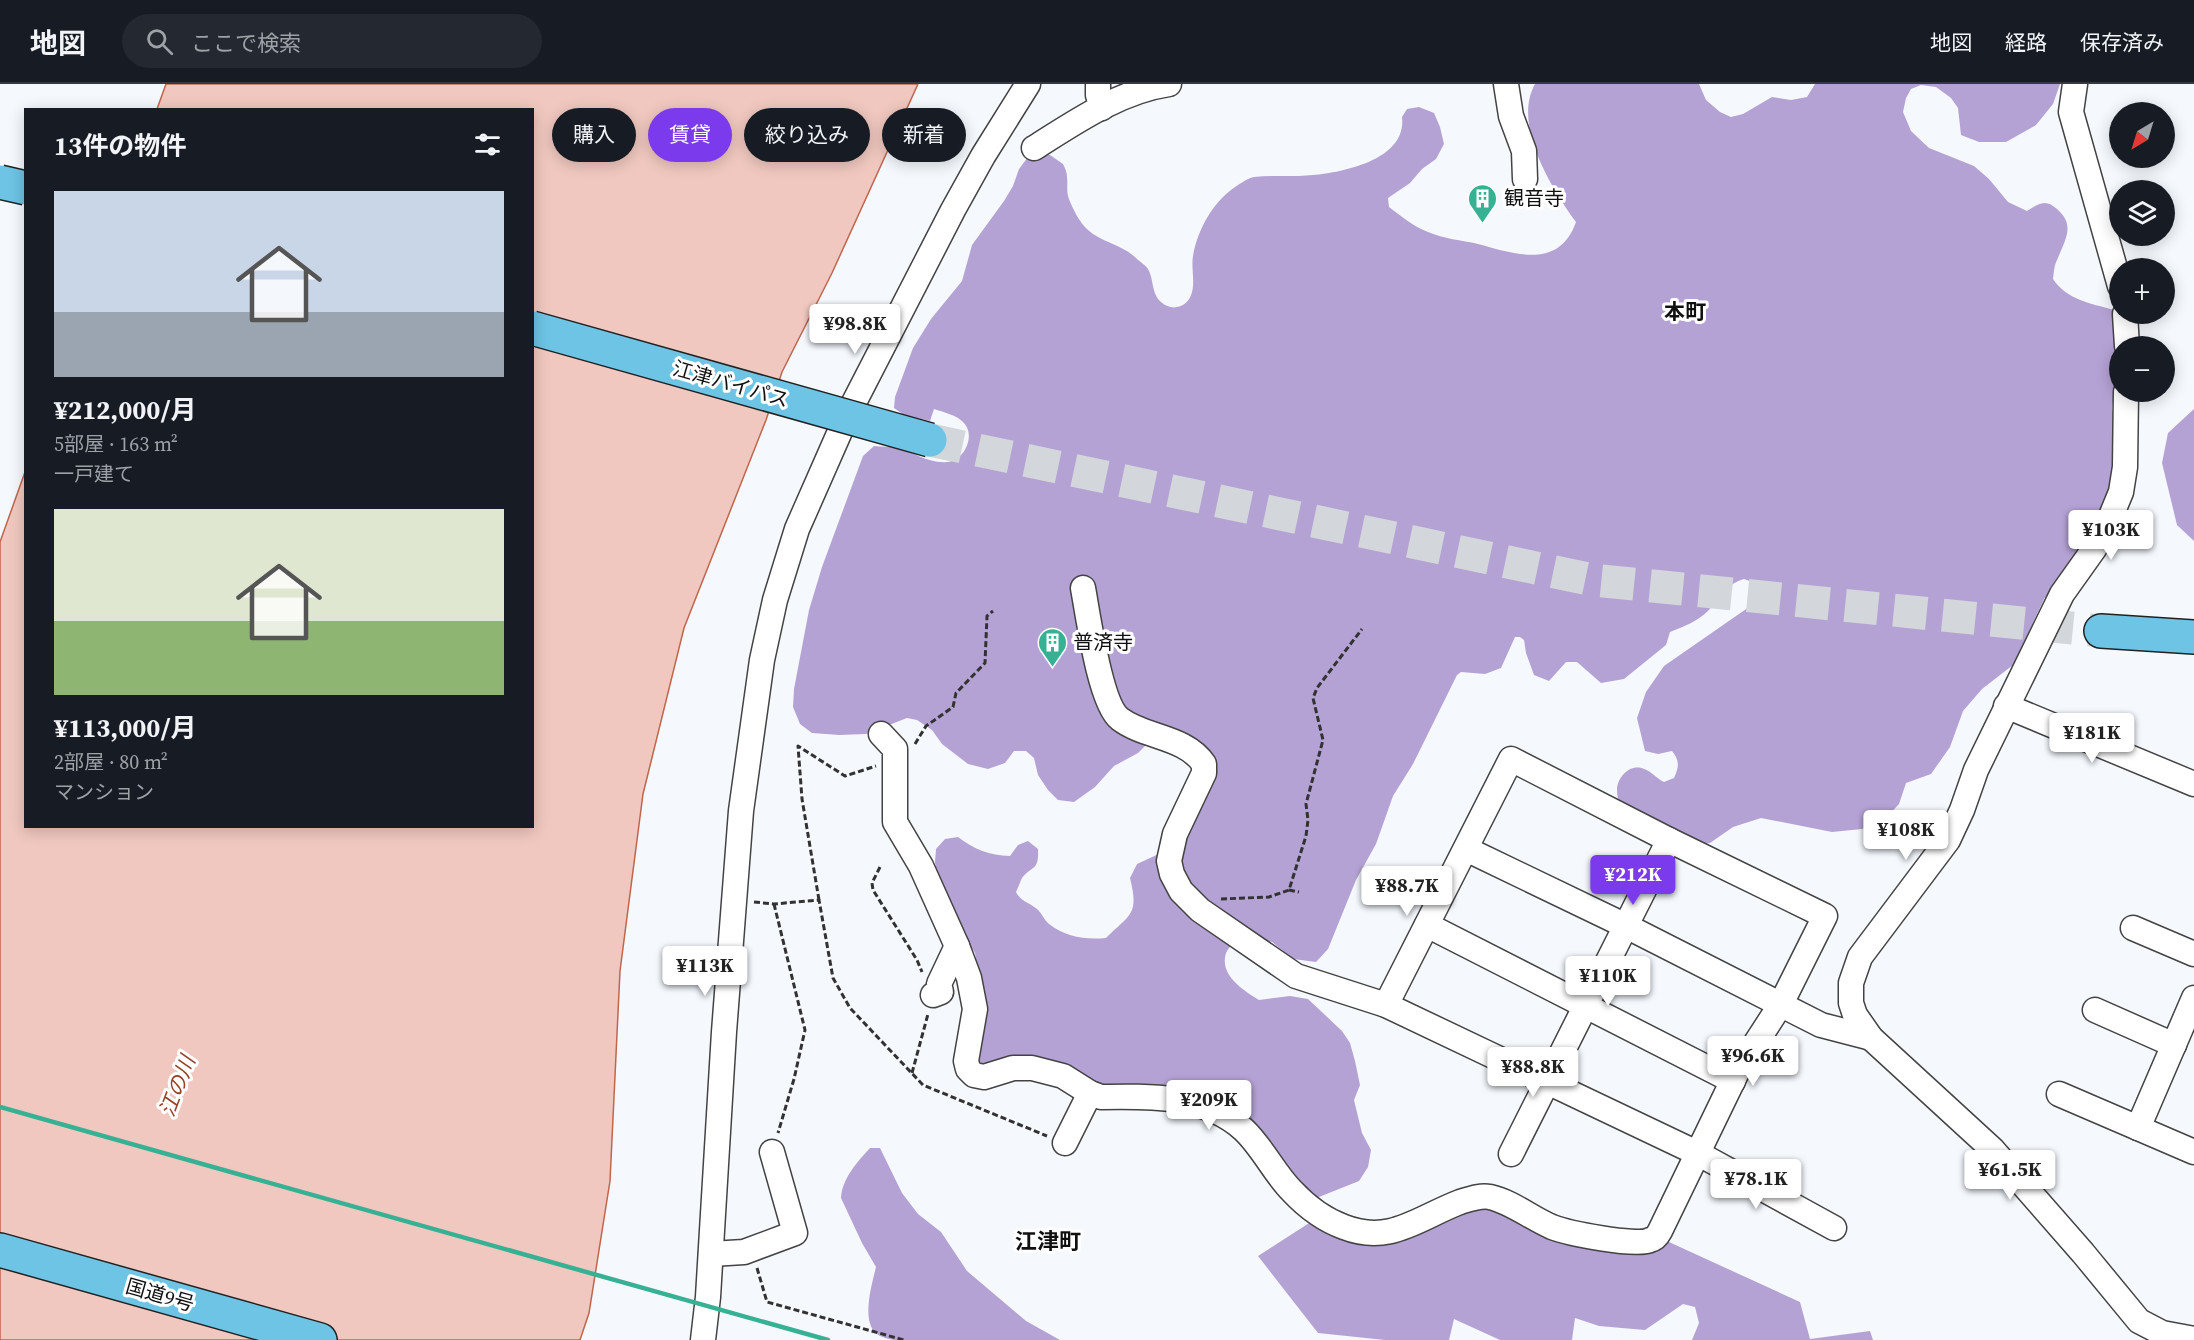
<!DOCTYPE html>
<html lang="ja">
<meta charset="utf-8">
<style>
body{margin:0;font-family:"Source Serif 4","Noto Sans JP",serif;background:#242831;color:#f1f3f6;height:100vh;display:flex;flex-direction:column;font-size:22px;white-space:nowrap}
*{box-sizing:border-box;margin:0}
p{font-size:20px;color:#9ea1a6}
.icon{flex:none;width:33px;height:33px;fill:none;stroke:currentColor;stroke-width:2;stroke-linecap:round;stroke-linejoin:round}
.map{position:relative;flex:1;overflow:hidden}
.drawer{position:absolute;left:24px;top:24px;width:510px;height:720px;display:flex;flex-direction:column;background:#171b24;border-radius:0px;box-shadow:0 3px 15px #0003}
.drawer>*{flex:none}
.top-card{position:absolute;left:552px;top:24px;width:570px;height:54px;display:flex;gap:12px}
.needle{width:39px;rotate:218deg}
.controls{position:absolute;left:2109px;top:18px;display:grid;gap:12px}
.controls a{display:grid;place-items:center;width:66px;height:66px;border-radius:50%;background:#171b24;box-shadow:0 3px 15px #0003;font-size:30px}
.price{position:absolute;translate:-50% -51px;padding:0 14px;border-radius:6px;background:#fff;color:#222;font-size:20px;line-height:39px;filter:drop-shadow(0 2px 3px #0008)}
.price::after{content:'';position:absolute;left:50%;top:36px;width:18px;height:14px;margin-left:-9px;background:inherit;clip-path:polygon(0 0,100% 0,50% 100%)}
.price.selected{background:#7c3aed;color:#fff}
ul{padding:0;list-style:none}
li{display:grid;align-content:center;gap:12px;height:318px;padding:0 30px}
li span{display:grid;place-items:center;height:186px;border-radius:0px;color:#555}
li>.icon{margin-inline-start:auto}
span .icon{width:108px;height:108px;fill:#fffc;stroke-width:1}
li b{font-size:26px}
h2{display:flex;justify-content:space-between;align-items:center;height:72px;padding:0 30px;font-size:26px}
.chip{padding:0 21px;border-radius:27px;background:#171b24;box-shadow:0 3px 15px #0003;font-size:21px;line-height:54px}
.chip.selected{background:#7c3aed;color:#fff}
header{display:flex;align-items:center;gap:36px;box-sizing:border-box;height:84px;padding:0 30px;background:#171b24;border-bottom:2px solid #363941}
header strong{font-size:28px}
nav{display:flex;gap:33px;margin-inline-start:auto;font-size:21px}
.search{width:420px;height:54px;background:#242831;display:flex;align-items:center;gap:15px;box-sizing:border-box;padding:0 21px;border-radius:33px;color:#9ea1a6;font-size:22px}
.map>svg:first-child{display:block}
</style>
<header>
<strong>地図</strong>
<div class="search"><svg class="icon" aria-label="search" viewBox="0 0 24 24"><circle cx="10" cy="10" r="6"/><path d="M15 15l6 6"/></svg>ここで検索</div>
<nav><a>地図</a><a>経路</a><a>保存済み</a></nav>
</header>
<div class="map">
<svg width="2194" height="1256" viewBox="0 0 2194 1256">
<rect width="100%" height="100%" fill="#f5f9fe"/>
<g fill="#b4a2d4">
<path d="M1535,0H1699L1706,16L1720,28L1731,33L1743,30L1772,13L1791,16L1807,13L1815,0H2060L2053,20L2036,41L2006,58H1979L1961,51L1958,24L1951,14L1936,3L1921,1L1911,5L1906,14L1903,28L1911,47L1929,64L1974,82L1989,95L2008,118L2027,127C2036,122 2043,115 2053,122C2077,139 2066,154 2057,176C2054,182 2054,188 2053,195C2067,216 2090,219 2114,226L2119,242L2120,262L2112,325L2116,339L2115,405L2076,474L2044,515L2013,581L1982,605L1963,627L1950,663L1931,690L1906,699L1899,720L1886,734L1862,745L1832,748L1761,734L1733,743L1710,759L1693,762L1618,719C1618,715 1617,709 1617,705C1618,692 1631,679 1644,685C1651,687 1656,694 1664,698L1674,694C1679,683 1680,677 1672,667L1658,670L1645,667L1637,634L1646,608L1664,582L1749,523L1755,510L1752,498L1744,495C1726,500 1720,514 1708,527C1698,537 1683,543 1670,548L1666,561L1624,595L1601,599L1577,578H1566L1549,597L1534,591L1526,569L1524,556L1520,553H1515L1501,584L1485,590L1461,588L1457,591L1413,680L1393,712L1376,760L1356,796L1328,865L1316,878L1293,875L1272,858L1242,850C1237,856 1229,862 1226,869C1219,891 1243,906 1259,916L1290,912L1308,915L1342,947L1350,959L1355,977L1360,1001L1354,1016L1362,1049L1371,1066L1368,1083L1359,1097L1314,1115L1273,1067L1226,1016L1205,1003L1189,1000L1163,1002L1134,1008L971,986L979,891L975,869L958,842L939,803L935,778L936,765L945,755L958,753C975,766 989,771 1010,772L1018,761L1028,757L1038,765C1039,787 1033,781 1022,794C1020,798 1018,804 1016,808C1020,817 1030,819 1037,825C1042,829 1044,836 1049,840C1066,853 1085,856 1106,854C1131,829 1139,831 1130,794L1137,780L1176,762L1214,690L1159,661H1146L1138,669L1114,682L1095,703L1074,718L1058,716L1048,706L1038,691L1034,674L1026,667H1014L1005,679L988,685L968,680L942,660L932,646L917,636L907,634L866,650L839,651L812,649L800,640L793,623L794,605L809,526L822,483L863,372L874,362C881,363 890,362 897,364C913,368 930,380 947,378C964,377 976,352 964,339C957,331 943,328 934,325L930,337L904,331L894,324L895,313L913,264L931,235L962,197L972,161L1004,117L1013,102L1019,85L1028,73L1038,69L1050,71L1063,80C1065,84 1067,88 1067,93C1068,100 1066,108 1069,115C1073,125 1079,138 1088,146C1102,159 1123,160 1138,176C1141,178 1146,182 1148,185C1154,195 1151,209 1161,218C1173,229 1189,222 1192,208C1195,196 1191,183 1193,172C1198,144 1214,116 1238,101C1243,98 1248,94 1254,93C1273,91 1294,93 1313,91C1345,88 1407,75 1402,33L1407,25L1419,23L1434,29L1440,43L1444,60L1436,75L1422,85L1410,99L1388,114L1389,123C1401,132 1414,143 1428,148C1444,155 1461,156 1478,160C1515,170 1559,186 1576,138C1552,105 1512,41 1535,0Z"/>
<path d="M2194,325V457L2177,441L2162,379L2168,349Z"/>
<path d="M870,1064H880L902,1109L918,1130L941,1148L967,1187L1026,1237L1060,1256H894C889,1255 884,1254 880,1252C859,1242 872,1200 876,1183L862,1159L841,1114C842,1095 857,1078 870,1064Z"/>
<path d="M1490,1122L1647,1165L1669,1158L1800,1218L1810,1255L1870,1247L1873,1256H1692L1699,1239L1695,1223L1683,1220L1645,1246L1599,1242L1575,1234L1572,1256H1500L1454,1235L1449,1256H1385L1318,1249L1258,1172L1317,1134L1356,1155L1389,1160L1459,1126Z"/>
</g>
<path fill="#f0c8bf" stroke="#bf664e" stroke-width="1.5" d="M166,0H918L832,189L782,288L766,336L684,544L643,710L620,887L610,1097L589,1229L580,1256H0V458L25,388L26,742H532V26L157,25Z"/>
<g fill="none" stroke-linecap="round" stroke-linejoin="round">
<path stroke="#d3d6da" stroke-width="33" stroke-dasharray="33 16" stroke-linecap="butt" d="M930,356L1593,496L2101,547"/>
<defs>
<g id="minor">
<path d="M1098,0V11L1102,24"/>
<path d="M1506,0L1511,32L1524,67L1525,95"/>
<path d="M2075,0L2071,28L2120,202"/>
<path d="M1034,64C1075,38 1120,7 1169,0"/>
<path d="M2125,230L2127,262"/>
<path d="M2126,308L2125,383L2121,408L2107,442L2094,465L2062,510L1976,686L1962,726L1948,756L1860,873L1851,899V919L1855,931L1871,954L1992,1065L2083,1169L2139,1237L2162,1249L2194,1255"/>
<path d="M1083,504C1088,531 1100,620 1120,635C1145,654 1185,652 1204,680V689L1175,750L1169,777L1172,790L1181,807L1200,826L1296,892L1386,921L1699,1070L1834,1144"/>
<path d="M2006,622L2194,700"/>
<path d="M881,650L895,665V738L921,782L957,862L969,894L975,925L966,977L968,985L974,991L984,993L1013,984H1032L1063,992L1090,1009L1101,1013C1150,1012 1206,1011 1244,1046C1263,1064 1274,1089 1292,1107C1306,1122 1325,1136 1344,1143C1390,1161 1418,1134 1460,1118C1470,1115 1480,1111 1490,1113C1512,1118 1531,1134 1552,1143C1567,1149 1637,1163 1650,1156C1655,1155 1658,1151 1660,1147L1737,988L1781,920L1825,832L1669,756L1511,675L1386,921"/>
<path d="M1466,765L1626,842L1821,941L1871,954"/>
<path d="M1427,841L1733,997"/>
<path d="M2133,844L2194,870"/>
<path d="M933,911L941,908L939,900L957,862"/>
<path d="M2095,926L2174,961"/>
<path d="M2059,1010L2194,1068"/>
<path d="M2138,1044L2194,914"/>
<path d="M1065,1059L1090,1009"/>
<path d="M1511,1070L1669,756"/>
<path d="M711,1170L744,1168L795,1149L772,1068"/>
<path d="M703,1256L708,1213L724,948L741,727L762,576L775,516L797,445L845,336L953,126L983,72L1028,0"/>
</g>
<g id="highway">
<path d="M2101,547L2194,553"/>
<path d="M0,1166L320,1256"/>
</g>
</defs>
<use href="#minor" stroke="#434343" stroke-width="27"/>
<use href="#highway" stroke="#212121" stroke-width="36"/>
<g stroke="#323232" stroke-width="3" stroke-dasharray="6 3" stroke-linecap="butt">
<path d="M915,660L926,642L953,623L956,609L985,579L987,532L993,527"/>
<path d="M880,783L872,799L873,806L917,876L922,888"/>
<path d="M1289,806L1299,808"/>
<path d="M1221,815L1269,813L1289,806L1306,752L1308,736L1306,720L1323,656L1313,614L1317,604L1362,545"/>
<path d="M819,816L802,715L798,662L845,692L876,682"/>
<path d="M754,818L774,820L819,816L833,894L850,924L923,1001L1047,1052"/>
<path d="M774,820L805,946L794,995L778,1049"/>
<path d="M912,989L928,930"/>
<path d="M757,1184L767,1218L904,1256"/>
</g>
<use href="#minor" stroke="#fff" stroke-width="24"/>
<use href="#highway" stroke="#6dc4e4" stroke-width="33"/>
<path stroke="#37b194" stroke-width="4.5" d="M0,1023L828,1256"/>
<defs>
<g id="highway-bridge">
<path d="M0,98L26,104"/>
<path d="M532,244L930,356"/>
</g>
</defs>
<use href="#highway-bridge" stroke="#212121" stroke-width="36" stroke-linecap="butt"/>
<use href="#highway-bridge" stroke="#6dc4e4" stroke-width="33"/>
</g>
<defs>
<symbol id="building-pin" viewBox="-11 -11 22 30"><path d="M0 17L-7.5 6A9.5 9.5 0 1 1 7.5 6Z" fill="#37b194" stroke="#fff"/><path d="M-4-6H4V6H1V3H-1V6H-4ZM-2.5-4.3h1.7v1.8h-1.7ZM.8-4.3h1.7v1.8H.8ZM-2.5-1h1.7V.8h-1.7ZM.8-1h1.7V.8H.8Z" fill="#fff"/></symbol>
</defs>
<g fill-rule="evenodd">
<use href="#building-pin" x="1466" y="98" width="33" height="45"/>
<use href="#building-pin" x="1036" y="542" width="33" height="45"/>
</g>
<g text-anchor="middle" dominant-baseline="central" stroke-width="6" stroke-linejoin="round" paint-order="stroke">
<g font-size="20" fill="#101010" stroke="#fff" text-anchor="start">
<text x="1504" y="114">観音寺</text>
<text x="1073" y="558">普済寺</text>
</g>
<g font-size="20" fill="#101010" stroke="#fff">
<text transform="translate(731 300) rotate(16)">江津バイパス</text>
<text transform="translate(160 1211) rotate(16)">国道9号</text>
</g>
<g font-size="21" font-weight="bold" fill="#101010" stroke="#fff">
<text x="1685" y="227">本町</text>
</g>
<g font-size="21" font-style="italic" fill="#954227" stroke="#fff">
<text transform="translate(177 1002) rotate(-69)">江の川</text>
</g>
<g font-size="22" font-weight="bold" fill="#101010" stroke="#fff">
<text x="1048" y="1157">江津町</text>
</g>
</g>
</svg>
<div class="controls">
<a><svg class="needle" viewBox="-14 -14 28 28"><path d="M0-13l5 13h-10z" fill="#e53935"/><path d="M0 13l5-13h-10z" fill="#9ea1a6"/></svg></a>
<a><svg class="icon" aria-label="layers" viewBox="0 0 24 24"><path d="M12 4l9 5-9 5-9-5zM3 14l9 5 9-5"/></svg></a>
<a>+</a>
<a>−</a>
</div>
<b class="price" style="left:855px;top:271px">¥98.8K</b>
<b class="price" style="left:2111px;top:477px">¥103K</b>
<b class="price" style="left:2092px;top:680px">¥181K</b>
<b class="price" style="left:1906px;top:777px">¥108K</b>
<b class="price selected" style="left:1633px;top:822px">¥212K</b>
<b class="price" style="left:1407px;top:833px">¥88.7K</b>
<b class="price" style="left:705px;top:913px">¥113K</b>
<b class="price" style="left:1608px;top:923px">¥110K</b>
<b class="price" style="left:1753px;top:1003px">¥96.6K</b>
<b class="price" style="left:1533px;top:1014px">¥88.8K</b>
<b class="price" style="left:1209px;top:1047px">¥209K</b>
<b class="price" style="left:2010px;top:1117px">¥61.5K</b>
<b class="price" style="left:1756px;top:1126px">¥78.1K</b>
<div class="top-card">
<a class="chip">購入</a>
<a class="chip selected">賃貸</a>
<a class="chip">絞り込み</a>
<a class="chip">新着</a>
</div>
<section class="drawer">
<h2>13件の物件<svg class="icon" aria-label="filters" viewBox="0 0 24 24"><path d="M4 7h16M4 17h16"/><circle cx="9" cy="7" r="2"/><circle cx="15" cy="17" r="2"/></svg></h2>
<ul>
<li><span style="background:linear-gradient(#c9d6e8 65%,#9aa5b1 0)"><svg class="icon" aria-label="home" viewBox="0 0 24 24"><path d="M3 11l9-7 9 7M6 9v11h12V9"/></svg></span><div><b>¥212,000/月</b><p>5部屋 · 163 m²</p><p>一戸建て</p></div></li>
<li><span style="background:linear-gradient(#dfe7d0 60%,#8fb573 0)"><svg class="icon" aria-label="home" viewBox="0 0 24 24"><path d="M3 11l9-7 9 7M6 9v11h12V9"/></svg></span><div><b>¥113,000/月</b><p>2部屋 · 80 m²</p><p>マンション</p></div></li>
</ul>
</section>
</div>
